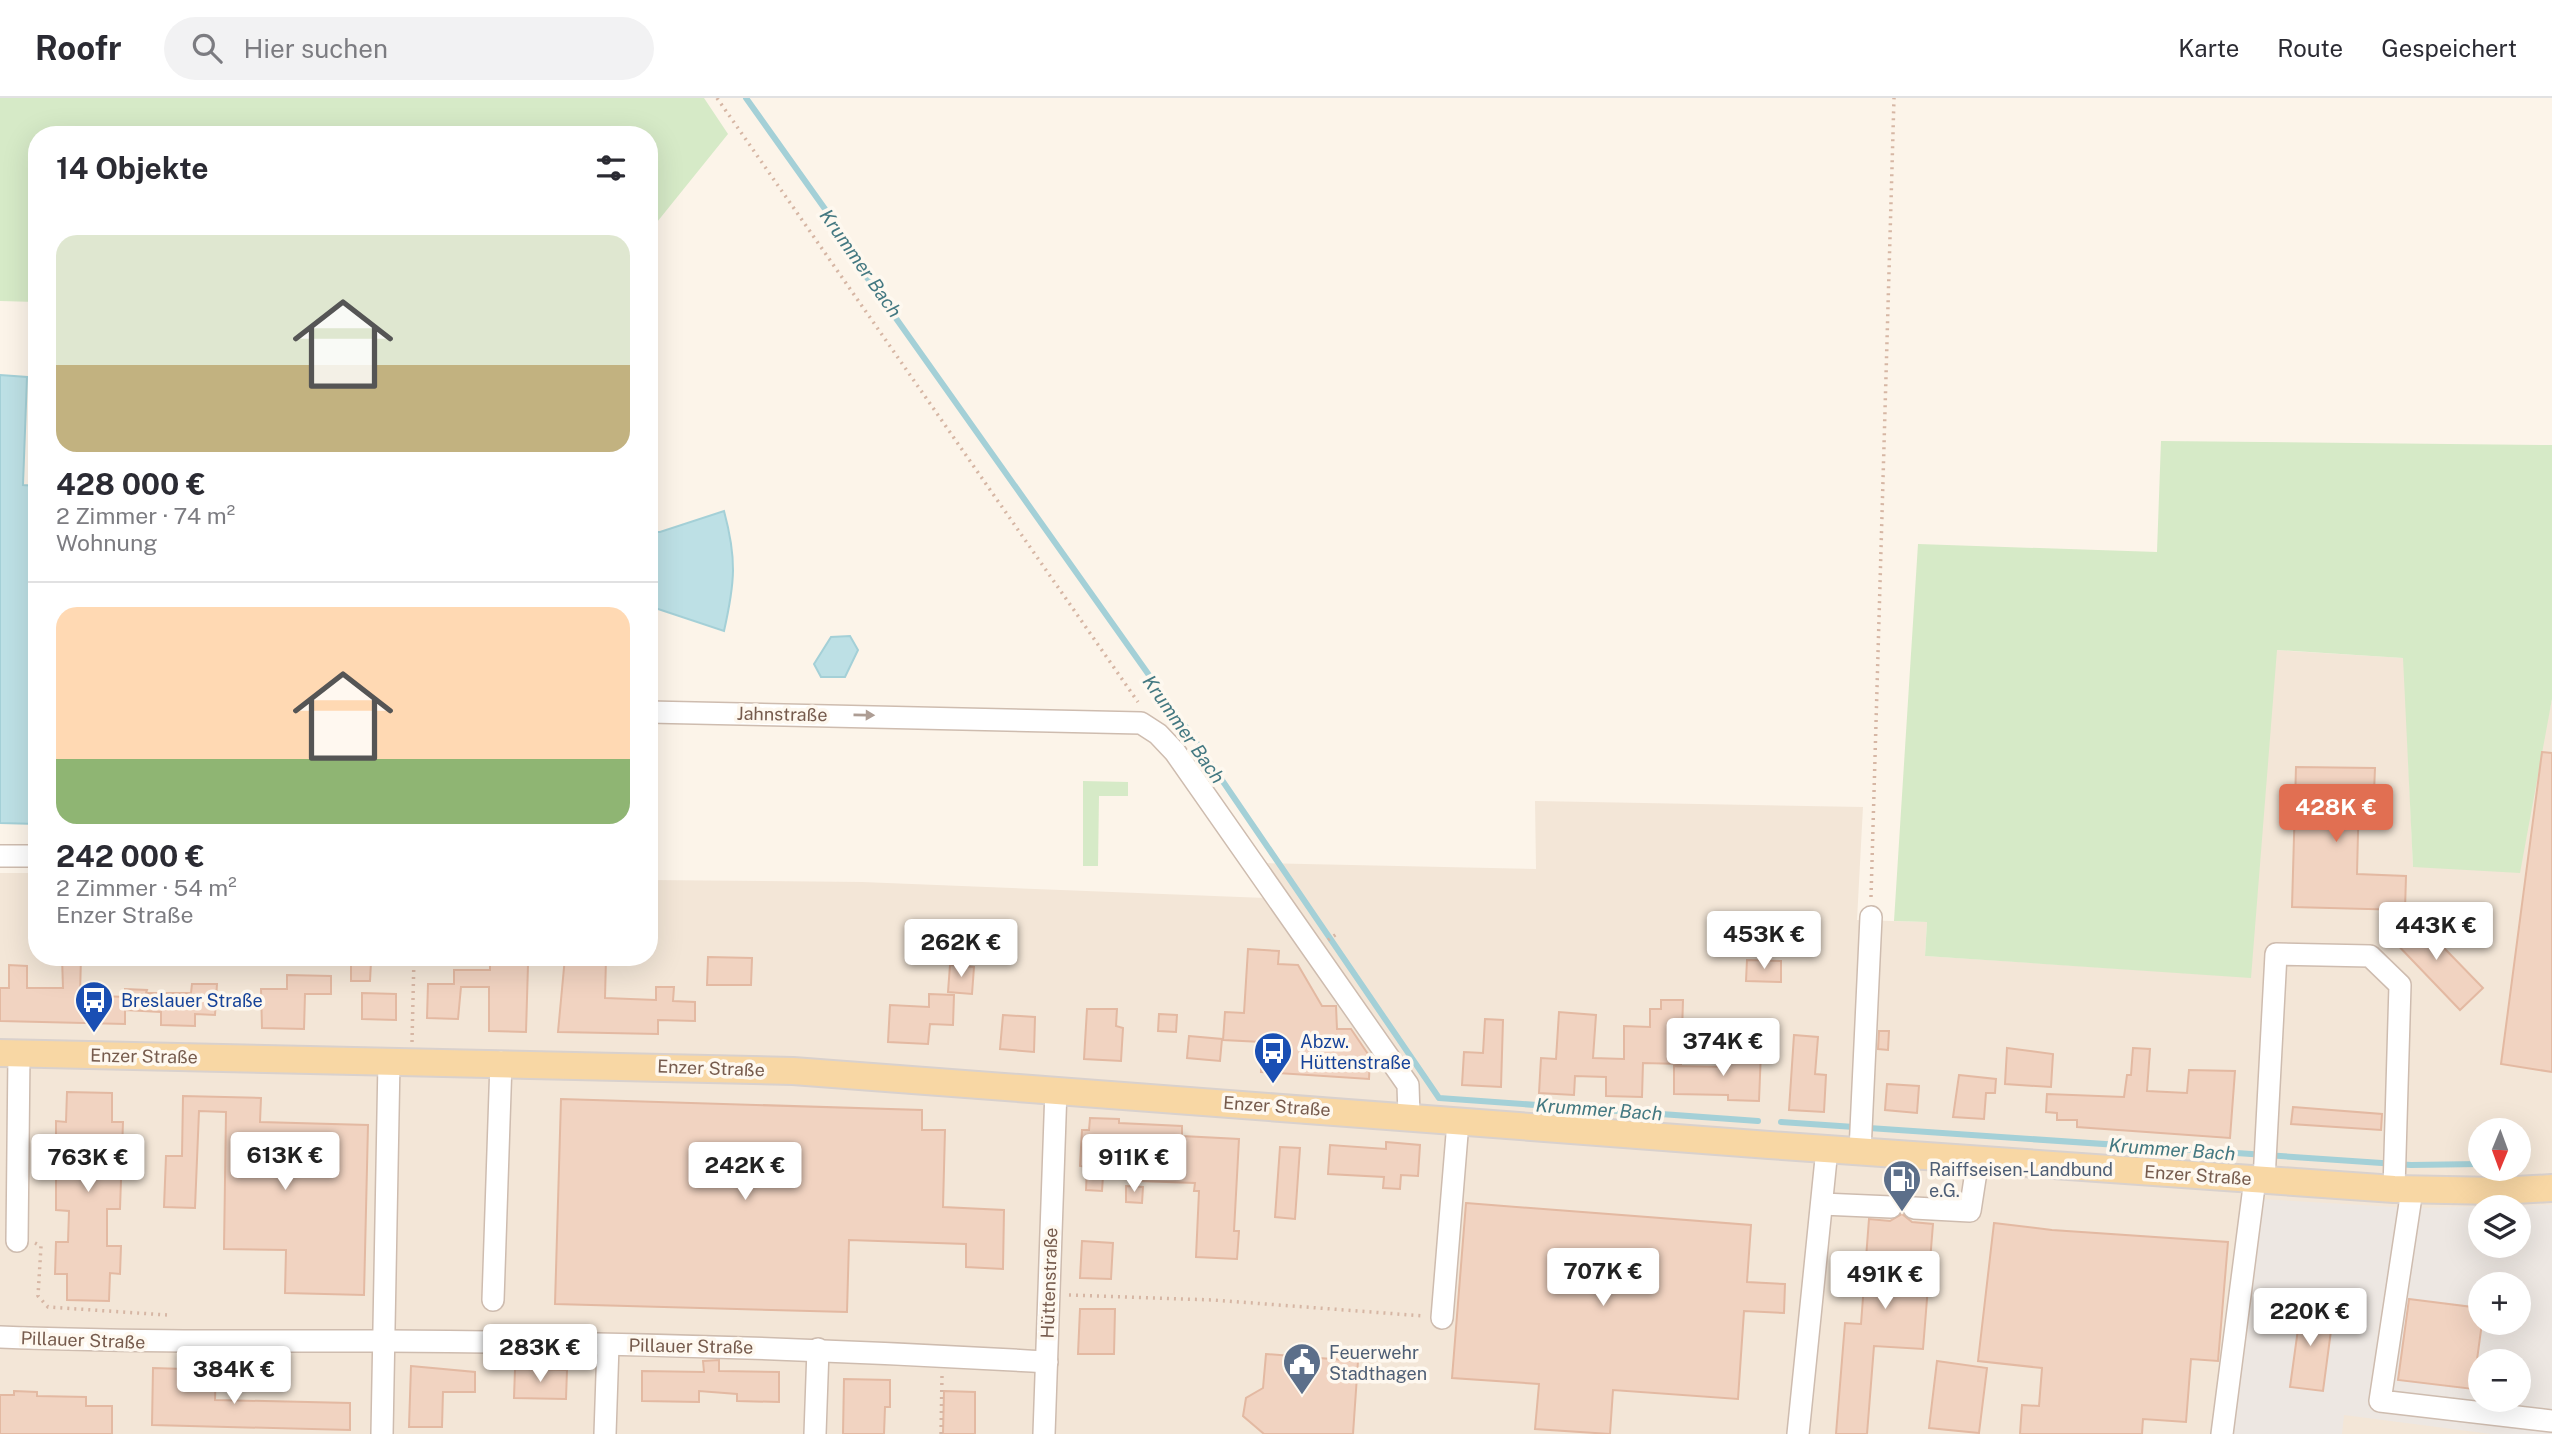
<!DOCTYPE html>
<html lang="de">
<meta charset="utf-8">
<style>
body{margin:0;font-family:"Public Sans",sans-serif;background:#f2f2f3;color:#2b2b33;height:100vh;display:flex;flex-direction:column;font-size:26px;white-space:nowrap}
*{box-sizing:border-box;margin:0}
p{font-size:23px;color:#7c7c81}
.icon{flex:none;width:38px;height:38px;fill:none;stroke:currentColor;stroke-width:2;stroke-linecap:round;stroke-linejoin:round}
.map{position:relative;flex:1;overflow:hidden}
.drawer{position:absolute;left:28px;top:28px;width:630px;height:840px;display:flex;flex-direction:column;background:#fff;border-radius:28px;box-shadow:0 7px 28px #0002}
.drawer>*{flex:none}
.needle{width:46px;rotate:181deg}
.fabs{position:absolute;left:2468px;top:1020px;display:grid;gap:14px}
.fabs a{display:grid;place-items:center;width:63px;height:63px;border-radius:50%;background:#fff;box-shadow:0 7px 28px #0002;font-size:35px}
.price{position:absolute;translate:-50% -60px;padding:0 16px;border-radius:7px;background:#fff;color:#222;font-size:23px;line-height:46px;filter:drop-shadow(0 2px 4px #0008)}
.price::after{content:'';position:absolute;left:50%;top:42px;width:21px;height:16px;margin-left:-10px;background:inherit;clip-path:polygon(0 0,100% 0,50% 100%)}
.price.active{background:#e16f52;color:#fff}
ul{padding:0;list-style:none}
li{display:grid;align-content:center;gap:14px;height:371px;padding:0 28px}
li+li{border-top:2px solid #e1e1e2}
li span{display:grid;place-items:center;height:217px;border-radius:21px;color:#555}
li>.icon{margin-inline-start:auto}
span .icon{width:126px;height:126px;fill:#fffc;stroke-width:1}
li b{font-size:30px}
h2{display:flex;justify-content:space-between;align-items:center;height:84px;padding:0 28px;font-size:30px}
header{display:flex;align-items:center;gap:42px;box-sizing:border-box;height:98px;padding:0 35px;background:#fff;border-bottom:2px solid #e1e1e2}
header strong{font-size:33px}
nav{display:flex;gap:38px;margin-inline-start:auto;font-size:24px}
.search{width:490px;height:63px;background:#f2f2f3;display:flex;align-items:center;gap:18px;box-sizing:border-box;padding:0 24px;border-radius:38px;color:#7c7c81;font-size:26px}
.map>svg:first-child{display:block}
</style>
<header>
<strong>Roofr</strong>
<div class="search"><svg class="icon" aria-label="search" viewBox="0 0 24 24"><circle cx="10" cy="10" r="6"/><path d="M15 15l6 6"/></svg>Hier suchen</div>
<nav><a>Karte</a><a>Route</a><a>Gespeichert</a></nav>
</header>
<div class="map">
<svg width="2552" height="1336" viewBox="0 0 2552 1336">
<rect width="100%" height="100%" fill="#fcf4e9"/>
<path fill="#f3e6d7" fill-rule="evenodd" d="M2276,552L2404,560L2413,769L2545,634L2552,601V1336H0V775H37V859H649V782L862,784L1288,801L1264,765L1536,771L1535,703L1863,709L1857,822L1927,824L1925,858L2250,879ZM2480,1032H2518V1071H2480ZM2480,1110H2518V1148H2480ZM2480,1186H2518V1225H2480ZM2480,1264H2518V1302H2480Z"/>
<path fill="#ede7e2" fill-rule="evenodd" d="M2261,1101L2411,1110L2552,1107V1336H2491L2344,1317L2342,1336H2234ZM2480,1110H2518V1148H2480ZM2480,1186H2518V1225H2480ZM2480,1264H2518V1302H2480Z"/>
<g fill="#d6eac7">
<path d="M0,0H704L728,36L649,134V37H37V204L0,203Z"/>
<path d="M2161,343L2552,347V601L2520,775L2413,769L2403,560L2277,552L2251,880L1925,858L1927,824L1894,823L1918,446L2157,454Z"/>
<path d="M1083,683L1128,684V698H1099L1098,768H1083Z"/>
</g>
<g fill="#bde0e5" stroke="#a4d0d7" stroke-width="2">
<path d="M0,277L27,279L23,387L37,388V726L0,725Z"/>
<path d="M724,413C737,461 735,484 724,533L649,508V434H660Z"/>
<path d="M850,538L858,552L845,579H821L814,566L831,539Z"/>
</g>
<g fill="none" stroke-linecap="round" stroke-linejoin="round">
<g stroke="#a4d0d7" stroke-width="6">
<path d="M746,0L825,111L861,171L1183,625L1439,1000L1758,1023"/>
<path d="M1781,1024L2411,1067L2480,1066"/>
</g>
</g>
<g fill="#f1d3c1" stroke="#e3b9a2" stroke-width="2">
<path d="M2542,654L2552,655V974L2501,966Z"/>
<path d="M2296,669L2375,670L2374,695L2359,694L2357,776L2406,778L2405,812L2292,809Z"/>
<path d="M2411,816L2483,890L2460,912L2389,838Z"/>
<path d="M1248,851L1279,853L1278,866L1298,867L1322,908H1336L1337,931H1351L1370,959L1369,981L1261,974L1262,944L1223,942L1225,914L1244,915Z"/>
<path d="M62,859H81L80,897L125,899V891L147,892L146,895H191L192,886H217L215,917L195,916V928L161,927V914L125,912V926L0,923V890H9V867L27,868V890H63Z"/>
<path d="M565,859L606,860L605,900L656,902V889H674L673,903L695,904V923L658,922V936L558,934Z"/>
<path d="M708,859L752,860L751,887H707Z"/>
<path d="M1747,862L1781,863V884L1746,883Z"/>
<path d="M351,864H371L370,883H351Z"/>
<path d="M490,866L528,867L526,934L489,933V889H461L458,921L427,920L428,886H454V872H490Z"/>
<path d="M950,867L974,869L972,896L948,894Z"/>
<path d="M287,877L331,878V896H305L304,931L262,930L261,891H287Z"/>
<path d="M362,895L396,896V922L362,921Z"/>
<path d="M929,896L954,897L953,927L930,926L928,946L888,944L890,907L929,909Z"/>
<path d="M1661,902H1683L1681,966L1643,965L1642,999L1606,998V979L1575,978L1574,997L1539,995L1541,960L1556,961L1559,914L1596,917L1593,960L1624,961V928L1650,929V911H1661Z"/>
<path d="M1087,911H1117L1116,928L1123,930L1121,963L1084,961Z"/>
<path d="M1159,916L1177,917L1176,934L1158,933Z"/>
<path d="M1003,917L1035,919L1034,954L1000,951Z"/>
<path d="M1485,921L1503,922L1501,989L1462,987L1464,954L1483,955Z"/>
<path d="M1879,933H1889L1888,952L1878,951Z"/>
<path d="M1794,937L1818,939L1815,976L1826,977L1824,1014L1789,1012Z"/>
<path d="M1189,938L1222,941L1220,963L1187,960Z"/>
<path d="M2007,950L2053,956L2051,989L2005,986Z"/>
<path d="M2133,950L2150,951L2147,993L2187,995L2189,972L2235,973L2230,1040L2077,1029V1022H2057V1015L2046,1014L2047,996L2124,999L2127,977H2131Z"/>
<path d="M1730,952L1761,953L1759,1003L1728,1002V997L1674,996V968L1729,969Z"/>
<path d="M1959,977L1996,981L1995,995H1986L1984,1021L1953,1019Z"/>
<path d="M1887,986L1919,988L1917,1015L1885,1012Z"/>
<path d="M67,994L112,995V1024H123L120,1111H107V1148H121L120,1176L110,1175L109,1203L67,1202V1176H55L56,1144H68L69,1113L56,1112V1023L66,1024Z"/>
<path d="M183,998L261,1000L260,1024L368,1027L364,1197L285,1195L286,1152L224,1151L226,1014L199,1013L195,1110L164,1109L166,1058H182Z"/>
<path d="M561,1001L922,1012V1032H945L943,1109L1004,1112L1003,1171L966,1169V1146L849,1142L847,1214L555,1206Z"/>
<path d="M2293,1009L2382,1016L2381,1032L2291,1026Z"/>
<path d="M1090,1020L1119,1021V1025L1182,1028V1038L1239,1041L1234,1133H1239L1237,1161L1196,1159L1199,1093H1194L1195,1085L1139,1083L1140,1050L1105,1049L1102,1093L1086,1092L1087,1069L1080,1068L1082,1032H1089Z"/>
<path d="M1386,1044L1420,1047L1418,1078L1401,1077L1400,1091L1383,1090L1384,1079L1328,1076L1330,1047L1386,1051Z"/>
<path d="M1280,1049L1300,1050L1295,1121L1275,1119Z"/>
<path d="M1126,1088L1143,1089L1142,1105L1126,1104Z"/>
<path d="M1466,1105L1751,1127L1747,1184L1785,1186L1784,1215L1744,1213L1738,1301L1613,1292L1610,1336L1535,1331L1539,1286L1452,1280Z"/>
<path d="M1902,1116L1912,1124L1933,1126L1923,1251L1874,1248L1867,1336H1836L1845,1225L1861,1226L1869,1121L1890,1123Z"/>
<path d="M1994,1125L2052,1132L2228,1144L2218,1263L2191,1261L2186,1324L2143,1321L2142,1336H2020L2022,1307L2039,1308L2042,1270L1978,1263Z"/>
<path d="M1082,1143L1113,1145L1111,1181L1080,1180Z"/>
<path d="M2409,1201L2480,1210L2482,1225L2473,1291L2398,1282Z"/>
<path d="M2293,1202L2313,1205L2312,1214L2321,1215L2320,1223L2332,1225L2323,1293L2290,1289L2299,1224L2290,1223Z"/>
<path d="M1080,1211H1115L1114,1256H1078Z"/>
<path d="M1266,1256L1358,1263L1353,1336H1264L1243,1318L1246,1300L1263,1290Z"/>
<path d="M719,1262V1273L779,1274V1304L737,1303V1296L699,1293V1304L642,1303V1273L704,1274L703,1263Z"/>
<path d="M1937,1263L1987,1270L1979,1335L1929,1330Z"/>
<path d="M411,1268L475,1274V1294H443L442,1329H409Z"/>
<path d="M153,1270L216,1272L215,1302L350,1305V1332L152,1327Z"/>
<path d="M515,1271L567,1272L566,1301L514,1300Z"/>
<path d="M844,1281L890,1282V1309H885L884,1336H843Z"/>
<path d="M14,1293L37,1294V1298L86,1299V1308H112V1336H0V1297H14Z"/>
<path d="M944,1293L975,1294V1336H943Z"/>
</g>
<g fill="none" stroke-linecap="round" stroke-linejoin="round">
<defs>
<g id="minor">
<path d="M649,614L1141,625L1158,636L1175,654L1408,987L1409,1018"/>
<path d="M0,758H37"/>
<path d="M1860,1053L1871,819"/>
<path d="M2264,1082L2276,856L2370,858L2400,887L2394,1091"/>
<path d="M2412,1092L2380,1303L2552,1323"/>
<path d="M1822,1106L1891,1109"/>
<path d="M1914,1110L1970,1113L1978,1061"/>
<path d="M17,1143L19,955"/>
<path d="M493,1202L501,964"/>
<path d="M1442,1220L1458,1024"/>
<path d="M0,1239C129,1244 257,1243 386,1243C606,1244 827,1251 1047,1264"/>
<path d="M382,1336L389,963"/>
<path d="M605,1336L608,1247"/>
<path d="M815,1336L818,1251"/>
<path d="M1044,1336L1056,991"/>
<path d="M1798,1336L1827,1051"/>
<path d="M2222,1336L2255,1081"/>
</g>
<path id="major" d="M0,955L793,973L1769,1047L2394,1091L2498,1093L2552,1090"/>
</defs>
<use href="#minor" stroke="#cebcaf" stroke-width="24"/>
<use href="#major" stroke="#d9d1cd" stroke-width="30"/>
<g stroke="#d6b6a4" stroke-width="3.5" stroke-dasharray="2 5" stroke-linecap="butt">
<path d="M717,0L1138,604"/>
<path d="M1871,799L1894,0"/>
<path d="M1328,842L1338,835"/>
<path d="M412,944L414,859"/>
<path d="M35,1145L41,1148L38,1198L48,1209L167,1217"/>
<path d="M1069,1197L1213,1202L1424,1218"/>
<path d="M941,1336L942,1278"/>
</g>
<use href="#minor" stroke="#fff" stroke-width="21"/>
<use href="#major" stroke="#f8d7a4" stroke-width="26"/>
</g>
<defs><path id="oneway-solid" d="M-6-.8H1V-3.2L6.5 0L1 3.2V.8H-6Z" transform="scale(1.75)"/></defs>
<use fill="#ad9d94" href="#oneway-solid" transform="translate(864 617) rotate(1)"/>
<defs>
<symbol id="bus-pin" viewBox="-11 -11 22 30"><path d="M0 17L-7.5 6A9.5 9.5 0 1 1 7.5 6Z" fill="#1a4fb4" stroke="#fef8ef"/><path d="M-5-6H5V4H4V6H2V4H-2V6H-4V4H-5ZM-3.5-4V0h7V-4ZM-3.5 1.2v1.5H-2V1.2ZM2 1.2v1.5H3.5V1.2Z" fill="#fff"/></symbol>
<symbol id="fuel-pin" viewBox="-11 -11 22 30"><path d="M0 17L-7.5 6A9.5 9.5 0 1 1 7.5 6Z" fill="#5c6f8a" stroke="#fef8ef"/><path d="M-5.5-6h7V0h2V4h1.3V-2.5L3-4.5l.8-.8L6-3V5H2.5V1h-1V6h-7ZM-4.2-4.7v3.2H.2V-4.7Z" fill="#fff"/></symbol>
<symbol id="civic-pin" viewBox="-11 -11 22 30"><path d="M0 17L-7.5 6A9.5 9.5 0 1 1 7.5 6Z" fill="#5c6f8a" stroke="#fef8ef"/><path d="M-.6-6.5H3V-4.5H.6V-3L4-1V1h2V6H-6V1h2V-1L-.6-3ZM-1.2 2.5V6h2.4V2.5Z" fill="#fff"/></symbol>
</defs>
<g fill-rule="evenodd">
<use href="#bus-pin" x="72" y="880" width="44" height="60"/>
<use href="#bus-pin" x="1251" y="931" width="44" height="60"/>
<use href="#fuel-pin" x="1880" y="1059" width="44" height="60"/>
<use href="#civic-pin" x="1280" y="1242" width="44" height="60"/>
</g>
<g text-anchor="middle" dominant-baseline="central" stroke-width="7" stroke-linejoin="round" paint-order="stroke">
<g font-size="18" fill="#765b4d" stroke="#fef8ef">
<text transform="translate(782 616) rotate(1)">Jahnstraße</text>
<text transform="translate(144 958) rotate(1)">Enzer Straße</text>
<text transform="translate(711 970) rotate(2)">Enzer Straße</text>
<text transform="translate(1277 1008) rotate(4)">Enzer Straße</text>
<text transform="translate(2198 1077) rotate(4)">Enzer Straße</text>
<text transform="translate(1049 1185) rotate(-88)">Hüttenstraße</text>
<text transform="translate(83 1242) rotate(2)">Pillauer Straße</text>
<text transform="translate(691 1248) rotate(1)">Pillauer Straße</text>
</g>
<g font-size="18" fill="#164399" stroke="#fef8ef" text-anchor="start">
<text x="121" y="902">Breslauer Straße</text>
<text x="1300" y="943">Abzw.<tspan x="1300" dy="21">Hüttenstraße</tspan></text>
</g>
<g font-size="18" fill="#4e5e75" stroke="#fef8ef" text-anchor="start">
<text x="1929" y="1071">Raiffseisen-Landbund<tspan x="1929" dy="21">e.G.</tspan></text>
<text x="1329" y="1254">Feuerwehr<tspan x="1329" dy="21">Stadthagen</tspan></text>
</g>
<g font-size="19" font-style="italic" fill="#437881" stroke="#fef8ef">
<text transform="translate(861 165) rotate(55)">Krummer Bach</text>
<text transform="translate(1184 631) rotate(55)">Krummer Bach</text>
<text transform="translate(1599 1011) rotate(4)">Krummer Bach</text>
<text transform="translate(2172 1051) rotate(4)">Krummer Bach</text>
</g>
</g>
</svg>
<div class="fabs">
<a><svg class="needle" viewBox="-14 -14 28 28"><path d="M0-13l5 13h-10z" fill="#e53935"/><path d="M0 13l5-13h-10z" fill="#7c7c81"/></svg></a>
<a><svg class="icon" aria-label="layers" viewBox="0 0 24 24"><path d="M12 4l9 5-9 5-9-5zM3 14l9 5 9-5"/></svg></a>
<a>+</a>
<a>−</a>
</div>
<b class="price active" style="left:2336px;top:746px">428K €</b>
<b class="price" style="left:2436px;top:864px">443K €</b>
<b class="price" style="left:1764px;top:873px">453K €</b>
<b class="price" style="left:961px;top:881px">262K €</b>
<b class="price" style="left:1723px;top:980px">374K €</b>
<b class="price" style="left:285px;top:1094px">613K €</b>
<b class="price" style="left:88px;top:1096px">763K €</b>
<b class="price" style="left:1134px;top:1096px">911K €</b>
<b class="price" style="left:745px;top:1104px">242K €</b>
<b class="price" style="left:1603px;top:1210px">707K €</b>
<b class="price" style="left:1885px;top:1213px">491K €</b>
<b class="price" style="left:2310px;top:1250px">220K €</b>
<b class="price" style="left:540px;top:1286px">283K €</b>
<b class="price" style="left:234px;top:1308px">384K €</b>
<section class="drawer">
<h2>14 Objekte<svg class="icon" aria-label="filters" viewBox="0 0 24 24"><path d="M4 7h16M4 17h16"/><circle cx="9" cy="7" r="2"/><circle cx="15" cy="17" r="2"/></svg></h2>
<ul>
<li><span style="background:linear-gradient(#dfe7d0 60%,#c2b280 0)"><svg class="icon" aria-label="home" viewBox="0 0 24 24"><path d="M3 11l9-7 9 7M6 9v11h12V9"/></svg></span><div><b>428 000 €</b><p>2 Zimmer · 74 m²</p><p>Wohnung</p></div></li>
<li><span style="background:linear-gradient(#ffd9b3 70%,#8fb573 0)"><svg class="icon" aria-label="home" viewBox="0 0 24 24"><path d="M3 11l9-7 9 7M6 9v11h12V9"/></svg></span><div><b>242 000 €</b><p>2 Zimmer · 54 m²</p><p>Enzer Straße</p></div></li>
</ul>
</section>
</div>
